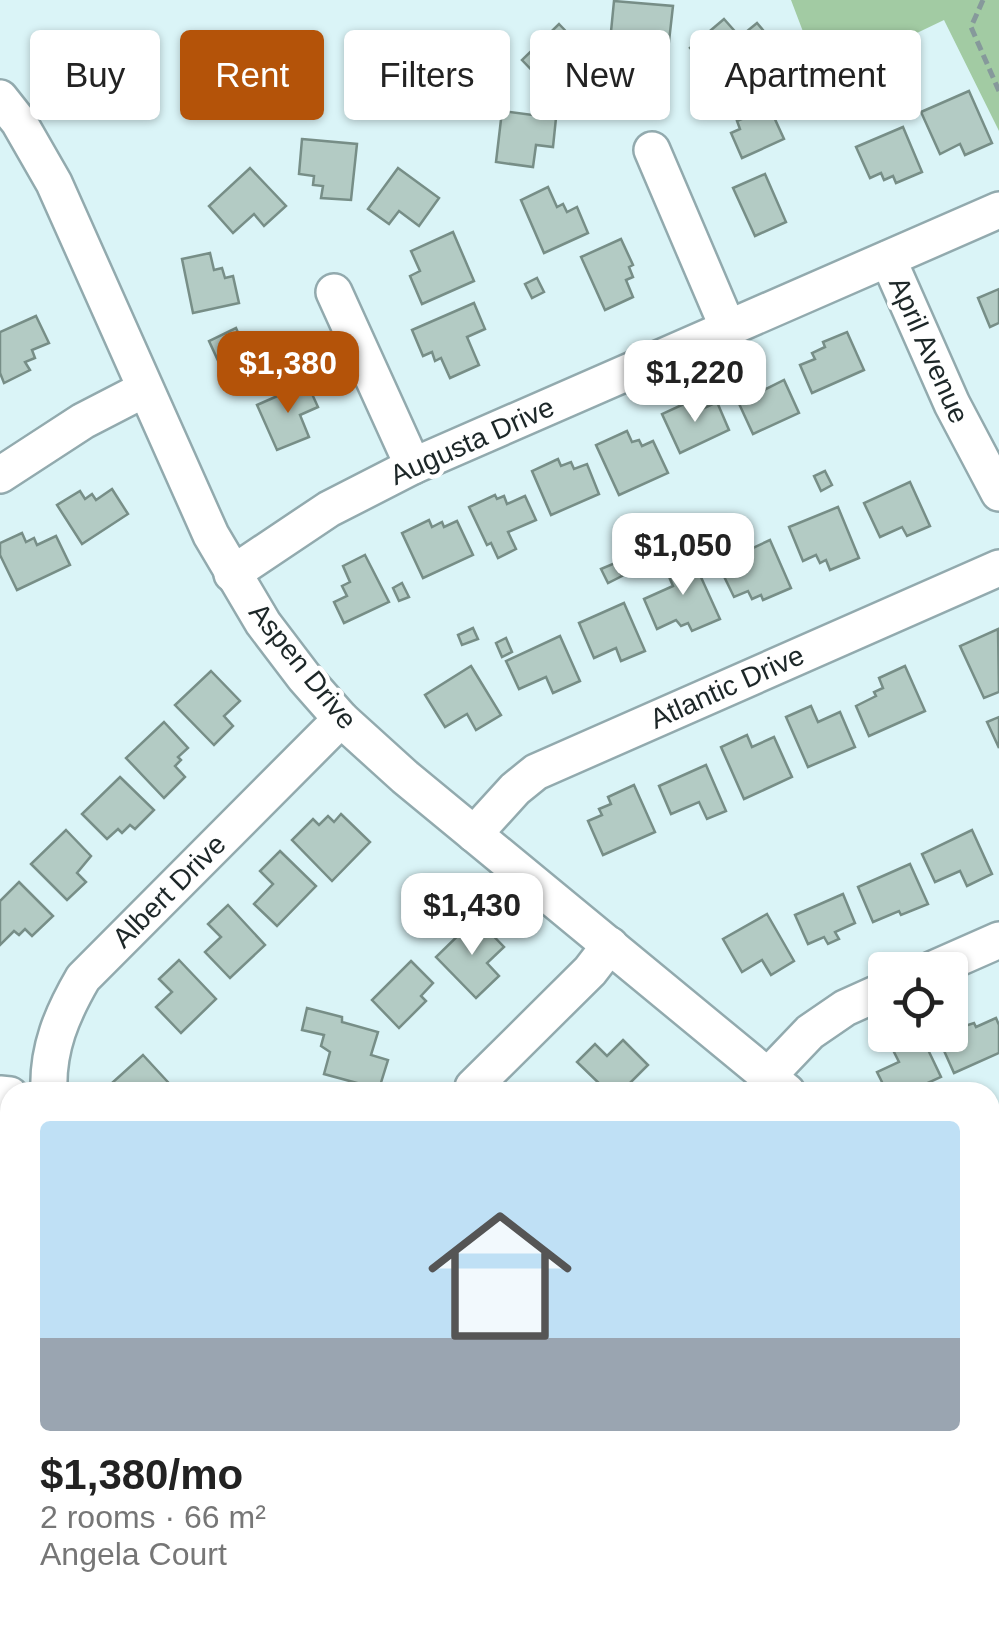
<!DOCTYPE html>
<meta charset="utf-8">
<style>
body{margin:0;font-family:Helvetica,sans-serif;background:#f6f6f6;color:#222;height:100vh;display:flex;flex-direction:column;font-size:38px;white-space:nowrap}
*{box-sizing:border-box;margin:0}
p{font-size:32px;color:#767676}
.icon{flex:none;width:55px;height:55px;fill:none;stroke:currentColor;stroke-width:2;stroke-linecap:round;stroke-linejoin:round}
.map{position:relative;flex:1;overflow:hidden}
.details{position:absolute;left:0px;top:1082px;width:1000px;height:552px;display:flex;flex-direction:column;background:#fff;border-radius:30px 30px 0 0;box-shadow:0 2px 8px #0004}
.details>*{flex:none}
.hud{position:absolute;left:30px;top:30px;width:940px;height:90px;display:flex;gap:20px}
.buttons{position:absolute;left:868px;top:952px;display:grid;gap:20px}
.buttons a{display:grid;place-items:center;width:100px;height:100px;border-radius:10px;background:#fff;box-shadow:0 2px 8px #0004;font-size:50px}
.price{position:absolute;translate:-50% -85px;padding:0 22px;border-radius:20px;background:#fff;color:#222;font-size:32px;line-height:65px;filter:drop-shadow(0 2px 5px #0008)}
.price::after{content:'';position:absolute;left:50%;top:60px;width:30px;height:22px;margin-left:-15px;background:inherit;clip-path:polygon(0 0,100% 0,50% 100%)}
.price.current{background:#b45309;color:#fff}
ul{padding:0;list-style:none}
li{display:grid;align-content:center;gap:20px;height:530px;padding:0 40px}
li span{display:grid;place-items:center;height:310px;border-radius:10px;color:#555}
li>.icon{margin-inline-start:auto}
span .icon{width:180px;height:180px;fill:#fffc;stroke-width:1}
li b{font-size:42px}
.chip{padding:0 35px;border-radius:10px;background:#fff;box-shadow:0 2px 8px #0004;font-size:35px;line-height:90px}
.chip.current{background:#b45309;color:#fff}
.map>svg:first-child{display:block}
</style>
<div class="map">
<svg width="999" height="1633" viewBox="0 0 999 1633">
<rect width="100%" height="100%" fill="#daf4f7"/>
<path fill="#a2cba3" d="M791,0H999V131L944,20L821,79Z"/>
<g fill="#b3cbc4" stroke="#778e87" stroke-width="2.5">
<path d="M614,1L673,6L667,59L640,56L641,45L610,42Z"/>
<path d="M724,19L740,37L757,23L774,43L714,95L695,72L704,64L690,48Z"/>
<path d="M559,24L599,66L578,86L565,73L549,88L522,60Z"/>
<path d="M762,91L784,139L742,158L731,133L740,129L737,121L744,118L737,102Z"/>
<path d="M969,91L992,143L965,155L960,144L940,154L921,112Z"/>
<path d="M502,111L556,118L553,147L536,145L533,167L496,162Z"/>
<path d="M903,127L922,172L896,183L893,176L884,180L881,173L870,178L856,147Z"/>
<path d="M302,139L357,144L351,200L321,198L323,186L313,185L314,176L299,174Z"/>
<path d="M250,168L286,206L264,226L254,214L233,233L209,206Z"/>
<path d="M398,168L439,198L419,226L399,211L389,224L368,209Z"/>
<path d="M765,174L786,222L755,236L733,188Z"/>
<path d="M548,187L557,207L563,204L567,212L577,207L588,233L544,253L521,200Z"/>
<path d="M453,232L474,281L422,304L410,276L420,271L411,251Z"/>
<path d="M621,239L633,265L629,267L633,277L626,280L633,297L605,310L581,257Z"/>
<path d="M210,253L214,270L222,268L225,278L233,276L239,303L193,313L182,259Z"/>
<path d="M537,278L544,292L532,298L525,284Z"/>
<path d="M999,289V323L990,327L978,298Z"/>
<path d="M474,303L485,329L467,337L479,365L450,378L441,358L435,361L432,352L423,356L412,330Z"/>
<path d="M36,316L49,343L32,350L35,358L25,362L30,370L4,383L0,373V332Z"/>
<path d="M236,328L243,344L251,341L256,350L264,346L275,371L232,391L209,341Z"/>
<path d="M847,332L864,370L812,393L800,365L815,359L812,353L825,347L823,342Z"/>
<path d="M753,372L762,391L784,380L799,413L753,434L729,382Z"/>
<path d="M307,383L318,407L300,415L309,437L277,450L257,405Z"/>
<path d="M717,402L729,430L680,453L662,414L686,403L691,414Z"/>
<path d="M627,431L632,442L639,440L642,446L653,441L668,473L619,495L596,445Z"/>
<path d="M558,459L561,466L571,462L574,469L587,464L599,494L551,515L532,471Z"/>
<path d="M825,471L832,485L821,491L814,476Z"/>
<path d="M910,482L930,526L907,536L902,527L880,537L864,503Z"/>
<path d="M112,489L128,514L82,544L57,505L80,491L85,499L92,494L96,500Z"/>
<path d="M495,495L497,499L504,496L507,504L525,496L536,520L508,532L516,549L498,558L491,543L487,545L469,507Z"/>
<path d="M838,507L859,558L830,570L826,560L820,563L816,555L803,561L789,527Z"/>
<path d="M429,520L432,527L442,522L444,527L457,521L473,555L423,578L402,533Z"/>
<path d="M22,533L26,542L34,538L37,545L56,536L70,565L17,590L0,555V543Z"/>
<path d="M770,540L791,588L763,600L761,595L752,599L748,591L734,597L718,564Z"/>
<path d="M690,553L720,619L692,631L688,623L681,626L676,620L657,629L644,599L673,586L664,565Z"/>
<path d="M365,555L389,602L344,623L334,602L347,596L342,586L350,582L343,566Z"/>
<path d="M615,563L622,576L608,583L601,569Z"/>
<path d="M402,583L409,597L399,601L393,588Z"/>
<path d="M624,603L645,651L621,661L616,648L594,658L579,623Z"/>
<path d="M473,628L478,639L462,645L458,635Z"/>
<path d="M998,629L999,692L984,698L960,646Z"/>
<path d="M560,636L580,681L553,693L546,677L519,689L506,661Z"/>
<path d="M506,638L512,652L502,657L496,643Z"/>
<path d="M471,666L501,715L476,730L467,714L445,727L425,695Z"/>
<path d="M905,666L925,711L869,736L856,706L876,696L874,692L883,688L879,678Z"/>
<path d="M211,671L240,701L224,716L233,726L214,745L175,705Z"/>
<path d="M811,706L818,722L840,712L855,747L808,767L786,717Z"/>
<path d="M999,717V748L987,722Z"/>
<path d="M164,722L188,748L178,757L181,760L175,766L185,777L164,798L126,758Z"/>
<path d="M747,735L752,747L774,737L792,777L744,799L721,747Z"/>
<path d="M706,765L726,811L707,819L699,802L671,814L659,786Z"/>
<path d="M120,777L154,810L135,829L130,825L122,833L118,829L107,839L82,814Z"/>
<path d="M634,785L655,832L603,855L588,821L602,815L599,809L611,804L608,797Z"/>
<path d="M341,814L370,842L332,881L292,840L313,819L319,825L328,816L334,822Z"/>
<path d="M66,830L91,856L77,873L86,882L67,900L31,864Z"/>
<path d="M972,830L992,874L967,886L960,871L935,882L922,854Z"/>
<path d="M280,851L316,886L277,926L254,904L273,884L260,871Z"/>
<path d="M910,864L928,904L901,915L899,911L873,922L858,887Z"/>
<path d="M19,882L53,916L32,936L25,929L19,935L14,931L0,945V901Z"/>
<path d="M843,894L855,923L835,932L839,939L828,944L824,937L808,944L795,915Z"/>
<path d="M228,905L265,945L230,978L205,952L221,937L208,924Z"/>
<path d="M767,914L794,961L771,975L762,960L742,972L723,939Z"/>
<path d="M476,918L504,947L487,963L499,976L476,998L436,957Z"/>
<path d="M179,960L216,999L181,1033L156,1007L172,992L159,979Z"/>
<path d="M411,961L433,983L421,996L426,1001L399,1028L372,1000Z"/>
<path d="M307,1008L342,1017V1022L378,1032L371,1055L388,1060L379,1089L324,1074L330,1052L321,1046L324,1035L302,1030Z"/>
<path d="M960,1016L965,1026L974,1023L976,1027L996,1018L999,1025V1053L954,1073L937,1035H950V1021Z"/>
<path d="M921,1035L941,1077L908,1092H887L877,1072L899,1062L892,1048Z"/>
<path d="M623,1040L648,1065L621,1092H608L577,1062L595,1044L607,1056Z"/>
<path d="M143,1055L177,1092H102Z"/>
<path d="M999,1202V1237L990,1215V1205Z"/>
<path d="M4,1212L10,1218V1262L0,1252V1217Z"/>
<path d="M404,1625H441L449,1633H401L398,1631Z"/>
<path d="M607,1625H640L632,1633H615Z"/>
<path d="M828,1625H886L868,1633H831Z"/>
</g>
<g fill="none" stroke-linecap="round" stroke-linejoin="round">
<defs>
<g id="minor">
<path d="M0,98L19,122L54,183L211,535L263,623L304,677L341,719L405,777L787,1092"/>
<path d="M652,150L728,328"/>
<path d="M888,259L952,404L999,493"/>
<path d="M334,292L413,466"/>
<path d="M0,475L83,421L145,389"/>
<path d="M232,574L329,509L413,466L999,210"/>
<path d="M474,834L515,789L536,772L999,568"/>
<path d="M931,970L999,940"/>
<path d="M768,1076L810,1032L845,1008L885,990"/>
<path d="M473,1087L590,971L610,945"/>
<path d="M49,1092C47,1049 62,1014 83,978L341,719"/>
<path d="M0,1094L10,1095"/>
<path d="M990,1330L999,1344"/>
<path d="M0,1551L10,1561"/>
<path d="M990,1587L999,1582"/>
<path d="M75,1625L82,1633"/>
<path d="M536,1625L542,1633"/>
</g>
</defs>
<use href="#minor" stroke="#92aaae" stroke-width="40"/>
<path stroke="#86999b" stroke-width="5" stroke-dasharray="10 5" stroke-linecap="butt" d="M983,0L971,27L999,91"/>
<use href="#minor" stroke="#fff" stroke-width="35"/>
<g stroke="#607072" stroke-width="8" stroke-dasharray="12 12" stroke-linecap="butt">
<path d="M0,1420L10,1430"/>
<path d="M0,1446L10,1456"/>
<path d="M180,1625L188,1633"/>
<path d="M207,1625L215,1633"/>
</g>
</g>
<g text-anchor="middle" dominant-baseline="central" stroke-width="9" stroke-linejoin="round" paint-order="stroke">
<g font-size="28" fill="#1d2728" stroke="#fff">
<text transform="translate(929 350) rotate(66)">April Avenue</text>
<text transform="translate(472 441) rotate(-24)">Augusta Drive</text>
<text transform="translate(303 666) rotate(51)">Aspen Drive</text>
<text transform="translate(727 687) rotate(-24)">Atlantic Drive</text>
<text transform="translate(169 891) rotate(-45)">Albert Drive</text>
</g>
</g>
</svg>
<div class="buttons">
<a><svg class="icon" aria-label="locate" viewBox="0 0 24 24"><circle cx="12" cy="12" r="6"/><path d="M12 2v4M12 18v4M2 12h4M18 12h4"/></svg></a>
</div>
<b class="price current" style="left:288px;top:416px">$1,380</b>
<b class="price" style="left:695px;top:425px">$1,220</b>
<b class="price" style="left:683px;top:598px">$1,050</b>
<b class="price" style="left:472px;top:958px">$1,430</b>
<div class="hud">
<a class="chip">Buy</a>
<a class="chip current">Rent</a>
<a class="chip">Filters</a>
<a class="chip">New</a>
<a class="chip">Apartment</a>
</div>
<section class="details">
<ul>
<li><span style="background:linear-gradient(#bfe0f5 70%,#9aa5b1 0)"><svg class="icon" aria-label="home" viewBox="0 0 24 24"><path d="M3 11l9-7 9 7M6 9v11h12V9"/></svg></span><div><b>$1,380/mo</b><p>2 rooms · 66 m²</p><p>Angela Court</p></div></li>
</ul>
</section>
</div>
